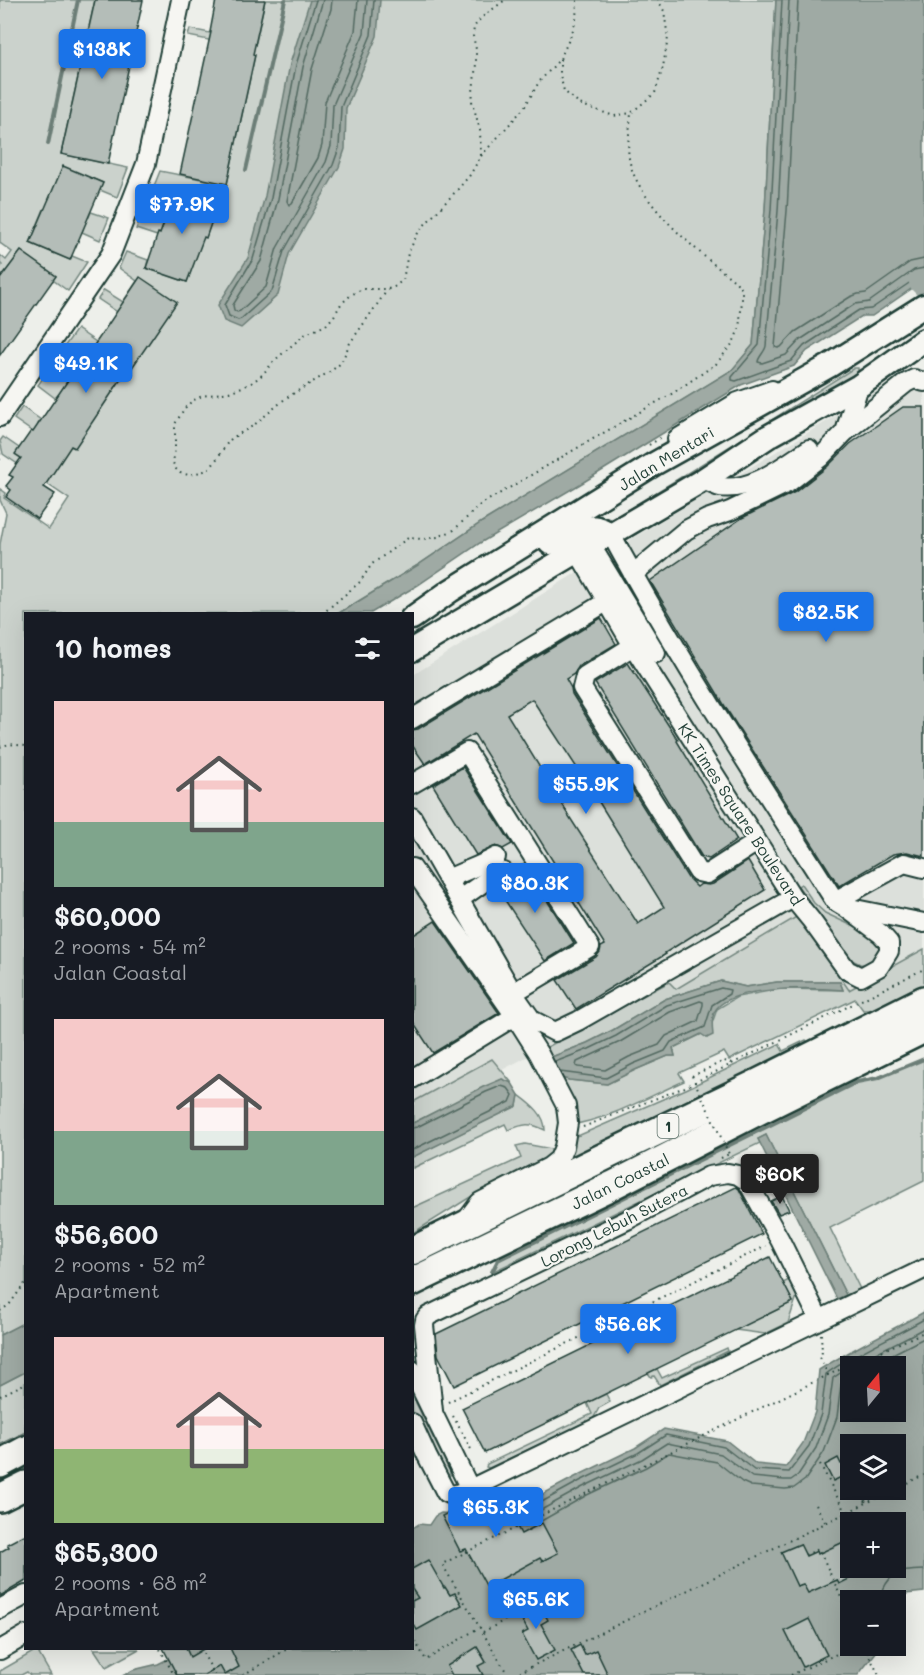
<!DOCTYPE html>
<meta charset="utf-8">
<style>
body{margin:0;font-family:Mali,sans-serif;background:#20242c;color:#f1f3f6;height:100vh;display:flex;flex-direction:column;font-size:22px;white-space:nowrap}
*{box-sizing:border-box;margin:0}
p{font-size:20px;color:#9ea1a6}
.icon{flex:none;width:33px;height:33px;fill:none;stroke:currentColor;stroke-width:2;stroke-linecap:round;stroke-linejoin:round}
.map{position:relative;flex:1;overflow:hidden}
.sheet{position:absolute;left:24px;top:612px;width:390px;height:1038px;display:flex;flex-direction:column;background:#171b24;border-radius:0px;box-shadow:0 6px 24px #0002}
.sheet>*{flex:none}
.needle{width:39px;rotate:18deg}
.buttons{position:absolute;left:840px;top:1356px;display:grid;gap:12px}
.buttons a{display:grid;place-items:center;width:66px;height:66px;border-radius:0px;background:#171b24;box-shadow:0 6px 24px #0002;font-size:30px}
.price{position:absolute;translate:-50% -51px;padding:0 14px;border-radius:6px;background:#1a73e8;color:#fff;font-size:20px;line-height:39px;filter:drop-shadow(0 2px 3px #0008)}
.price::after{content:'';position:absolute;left:50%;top:36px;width:18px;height:14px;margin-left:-9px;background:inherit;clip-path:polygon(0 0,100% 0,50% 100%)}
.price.on{background:#222;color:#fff}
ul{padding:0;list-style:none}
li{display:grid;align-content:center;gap:12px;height:318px;padding:0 30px}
li span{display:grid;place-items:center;height:186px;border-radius:0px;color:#555}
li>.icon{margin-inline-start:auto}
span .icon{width:108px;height:108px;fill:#fffc;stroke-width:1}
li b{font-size:26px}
h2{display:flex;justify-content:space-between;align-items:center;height:72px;padding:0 30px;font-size:26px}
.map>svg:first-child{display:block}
</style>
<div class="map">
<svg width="924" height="1675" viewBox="0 0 924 1675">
<rect width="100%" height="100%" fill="#edefea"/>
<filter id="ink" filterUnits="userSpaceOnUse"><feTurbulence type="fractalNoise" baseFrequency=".0167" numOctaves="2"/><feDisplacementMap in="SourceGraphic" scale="12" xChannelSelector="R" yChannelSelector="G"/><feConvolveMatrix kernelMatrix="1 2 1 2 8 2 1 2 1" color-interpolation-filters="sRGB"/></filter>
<g filter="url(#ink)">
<path fill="#dce0db" d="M917,367L924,373V949L849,990L798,916L676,990L668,982L502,1070L492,1059L413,1102V675L595,561Z"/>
<g fill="#cbd2cc" stroke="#758880" stroke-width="1.5">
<path d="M0,0H95L61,154L128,168L117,197L100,190L103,183L63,167L49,200L89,217L91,212L109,218L100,240L82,232L84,226L44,209L30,243L70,260L72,256L87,262L68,291L53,280L56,276L21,251L0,279V268L2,265L0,263V255L6,260L12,252L0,243Z"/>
<path d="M265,0H776L765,210L753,345L732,370L482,522L418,565L339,613L26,614V1322L0,1335V544L6,513L0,500V489L6,493L4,498L49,529L69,499L3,454L0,441L3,437L19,448L16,455L50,477L59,450L14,419L22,407L41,420L38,424L74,448L95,417L59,394L55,398L38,385L50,368L68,380L65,386L101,409L121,379L85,355L82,359L64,347L77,329L96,342L93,348L129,371L153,336L98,299L104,290L123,302L137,281L119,268L126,252L148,260L146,268L187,282L199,248L159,233L157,236L136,229L145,208L166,216L164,223L206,237L218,203L177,189L175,193L154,186L160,171L227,184L255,55L209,44V40L188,36L190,29L256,42Z"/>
<path d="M854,368H858V372L607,527L604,524L678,479Z"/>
<path d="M801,884L814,903L825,913L870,934L885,946L870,965L860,964L850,959L798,886Z"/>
<path d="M798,916L849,990L924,949V994L875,1010H863L855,999L729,1060L724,1052L679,1073L684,1081C648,1097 610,1119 570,1125L554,1076L569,1080L607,1084L635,1070L668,1056H675L673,1048L702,1034L707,1038L717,1009L737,997L780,989L843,990L840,982H777L746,987L721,981L665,999L613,1030L587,1043L549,1058L536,1053L669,982L676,989Z"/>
<path d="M806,1040L808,1043L787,1062L574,1159H569V1137L580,1135L686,1089L779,1044L783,1051Z"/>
<path d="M492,1059L512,1083L502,1079L413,1123V1102Z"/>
<path d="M924,1059V1181L830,1228L860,1289L846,1295L766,1135L758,1139L760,1143L492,1272L498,1260L857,1082L878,1077Z"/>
<path d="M519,1095C531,1104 545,1114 545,1130C529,1122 524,1124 508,1130L505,1124L413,1168L412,1157L517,1106Z"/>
<path d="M525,1144L552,1149L548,1159L472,1196L413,1233L412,1208L521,1158L516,1146Z"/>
<path d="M789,1280L797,1296L788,1323L765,1334L736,1330L793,1302L783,1283Z"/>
<path d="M727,1348L728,1351L660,1385L654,1376L651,1377L648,1373L657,1369L662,1378Z"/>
<path d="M25,1372V1438L0,1451V1385Z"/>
<path d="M606,1394L610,1402L599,1408L593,1419L489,1468L486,1467L487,1464L592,1414L587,1403Z"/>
<path d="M412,1395L450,1472V1475L447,1479L413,1414Z"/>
<path d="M40,1648L47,1649L39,1654L51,1675H30L27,1672L21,1675H0V1671Z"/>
<path d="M94,1649H139L106,1667Z"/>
</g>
<g fill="#9faaa4" stroke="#6c7e77" stroke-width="1.5" fill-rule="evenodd">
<path d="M310,0H380L377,36L346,108L345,149L339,167L289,254L278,295L241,328L224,321L218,305L248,258L265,196L290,64Z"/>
<path d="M776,0H924V280L872,316H862L807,351L794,366L741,385L582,483L480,543L418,585L371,613H339L418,565L482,522L732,370L753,345L765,210Z"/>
<path d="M721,981L746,987L777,982H840L843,990C814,988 737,985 717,1008C711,1015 712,1026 713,1035L707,1038L701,1034L673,1048L675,1056H668L635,1070L607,1084L569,1080L554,1076L549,1058L587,1043L613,1030L665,999Z"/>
<path d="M502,1079L512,1083L519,1095L517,1106L413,1157V1123L483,1087Z"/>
<path d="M766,1135L846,1295L837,1299L758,1139Z"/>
<path d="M924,1312V1592L905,1594L896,1621V1600H850V1646H881L858,1675H124L133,1670L158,1664L188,1649L412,1648L413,1528L419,1524L429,1525L435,1516L441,1513L456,1514L526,1503L577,1476L635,1448L664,1429L727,1441L756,1464L786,1467L803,1443L815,1412L819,1370C853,1348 889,1332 924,1312ZM850,1366H896V1412H850ZM850,1444H896V1490H850ZM850,1522H896V1568H850Z"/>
<path d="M25,1322V1372L0,1385V1335Z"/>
</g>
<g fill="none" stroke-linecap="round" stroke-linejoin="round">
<g stroke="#526961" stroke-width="1.5">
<path d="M316,0L296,65L271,198L253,259L225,305L229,316L238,320L241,319L272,291L284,251L333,165L339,148L341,107L371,35L374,0"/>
<path d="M323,0L303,67L278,199L261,261L233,305L234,310L237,312L240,311L266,287L277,248L326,162L331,146L333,105L364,33L367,0"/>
<path d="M332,0L331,9L312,69L287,201L289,205L292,203L318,158L322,145L325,102L355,31L358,0"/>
<path d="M782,0L771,210L759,345L732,377V380L736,381L791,361L804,346L859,310L871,309L918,277L924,276"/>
<path d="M789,0L778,211L766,346C765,352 758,357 758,362L762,363L786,355L800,340L855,304L869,302L914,270L924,268"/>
<path d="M798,0L787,211L775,347L778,348L781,347L795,332L850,297L858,294L866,293L910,262L924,259"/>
<path d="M700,1001L703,1002V1005L698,1021L666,1036L659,1045L629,1057L605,1070L578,1067L576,1066L577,1062L620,1042L670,1012Z"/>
<path d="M555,1062L589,1049L616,1036L667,1005L721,988L730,990L729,994L712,1005L705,1027L671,1042L665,1051L633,1064L606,1078L560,1072"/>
<path d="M412,1128L417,1127L486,1092L501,1086L508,1088L513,1095L510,1102L412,1150"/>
<path d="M869,1366L924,1338"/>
<path d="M511,1512L529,1509L580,1481L638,1453L666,1435L724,1447L754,1470L789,1472L809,1446L821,1414L826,1374C856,1352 892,1338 924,1319"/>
<path d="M515,1519L532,1515L583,1487L642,1459L667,1443L721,1454L752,1477L784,1480H791L798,1475L816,1448L828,1415L833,1378C861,1358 894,1345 924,1328"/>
<path d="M519,1527L536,1524L587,1495L646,1467L669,1453L717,1462L742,1482L751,1486L785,1489L794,1488L805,1480L824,1452L837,1417L841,1384L850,1377"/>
<path d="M879,1600C888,1573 895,1571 924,1570"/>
</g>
<g stroke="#6c7e77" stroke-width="4">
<path d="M48,144L78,0"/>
<path d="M246,170L285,0"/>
<path d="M492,1272L498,1260L857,1082L878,1078L924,1059"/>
<path d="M0,1446L26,1433"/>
</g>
<path stroke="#9faaa4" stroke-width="24" d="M921,282L924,285"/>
</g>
<g fill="#b4bdb8" stroke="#1f3d34" stroke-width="1.5" fill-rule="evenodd">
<path d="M95,0H143L108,164L61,154Z"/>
<path d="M216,0H265L253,54L255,55L227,184L180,174L211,32H210Z"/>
<path d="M63,166L103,183L70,260L30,243Z"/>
<path d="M176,189L218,203L206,238L204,237L187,282L146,268L158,233L160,234Z"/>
<path d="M21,251L56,276L0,355V279Z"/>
<path d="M140,277L177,302L129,372L127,370L75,448L71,446L44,487L55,494L37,519L6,497L11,490L6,486L13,477L9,475L21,458L15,454L31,431L33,432L85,355L87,356Z"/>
<path d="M903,407H924V856L907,852L893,854L839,886L729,713L650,581L742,518L795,492L827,467L850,444Z"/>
<path d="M601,618L616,644L579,666L574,674L566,679L571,688L572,694L688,878L697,887L701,884L709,885L713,884L748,861L765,890L665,953L666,954L576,1009L557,980L596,957L600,952L601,947L605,945L474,734L425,764L412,745V730L418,729ZM532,699L594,794L664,907L638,924L565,810H566L507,714Z"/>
<path d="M628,663L678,740L677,741L737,840L709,859L702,857L595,683Z"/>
<path d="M463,767L512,844L503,849L496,846L476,855L433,785Z"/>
<path d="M524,864L574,943L545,961L497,888L513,879L515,874V869Z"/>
<path d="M435,921L499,1013L433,1053L412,1021V936Z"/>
<path d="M736,1187L739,1189L762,1234L454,1386L438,1355L436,1334Z"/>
<path d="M782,1196L789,1210L779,1214L771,1201Z"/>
<path d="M770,1257L793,1302L485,1453L462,1408Z"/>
<path d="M838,1458L841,1464L850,1459V1473L833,1481L825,1465Z"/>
<path d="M497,1489L521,1534L542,1523L558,1553L542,1561L540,1558L487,1587L466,1549L460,1551L442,1516Z"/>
<path d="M26,1534V1581L0,1596V1552L9,1547L7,1544Z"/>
<path d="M850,1539V1568H854L857,1575L839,1584L837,1580L808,1593L803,1584L797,1586L781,1552L800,1544L806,1556L817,1551L818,1554Z"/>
<path d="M428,1560L444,1588L445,1587L450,1595L455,1593L462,1605L417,1630L412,1621V1601L418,1598L412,1589V1569Z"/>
<path d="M536,1599L548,1620L541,1624L555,1650L536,1660L522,1634L528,1631L517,1610Z"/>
<path d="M809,1619L827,1655L803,1667L785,1631Z"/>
<path d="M580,1645L585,1655L596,1650L608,1675H584L571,1650Z"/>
<path d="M477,1647L486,1662L478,1666L483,1675H452L447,1666Z"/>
<path d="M163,1648H186L190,1657L205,1648H230L239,1667L225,1675L220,1666L204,1675H177Z"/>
</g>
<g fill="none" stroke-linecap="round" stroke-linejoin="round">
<defs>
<g id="minor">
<path d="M0,417L111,254L146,164L181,0"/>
<path d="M845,432L859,386"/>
<path d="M677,439L738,402L772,390"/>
<path d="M703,480C709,482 715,486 720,487C752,492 784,465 809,449"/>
<path d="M590,544L656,653"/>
<path d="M578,552L633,646L793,898L811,920L847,970L861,977L879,967L889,951V943L881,934L845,907L835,901C758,780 679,660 611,534"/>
<path d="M633,574L686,530L707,519L730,511L788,483L820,458L845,432L906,383L914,379L924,382"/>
<path d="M633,646L585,676L582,688L698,872L707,874L757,842"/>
<path d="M412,719L606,602"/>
<path d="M412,784L467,752L590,947L513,993"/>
<path d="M412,817L513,993L532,1020L555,1032L578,1021L793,898"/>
<path d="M412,868L515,1016L539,1054L566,1106L568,1123L564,1147L559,1159L549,1167L480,1202L465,1222"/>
<path d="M448,879C464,871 480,866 496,857"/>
<path d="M460,899L487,880L504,872"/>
<path d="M835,901L904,863L924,868"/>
<path d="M850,908L924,923"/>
<path d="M412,1079L515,1016"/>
<path d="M412,1370L470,1489L454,1495L446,1493L427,1456L412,1423"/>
<path d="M433,1411L424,1325L425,1320L428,1316L627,1220L709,1176L728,1173L738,1175L747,1181L780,1240L819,1319"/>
<path d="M470,1489L924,1269"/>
<path d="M0,1609L26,1595"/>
<path d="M0,1650L26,1635"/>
</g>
<g id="major">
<path d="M550,543C563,536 582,524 597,528C602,529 606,532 611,534"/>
<path d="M412,618L450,591L654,464L829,366L924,306"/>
<path d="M412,650L590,544L611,534L703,480L769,436L859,386L924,340"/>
</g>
<g id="highway">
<path d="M412,1251L614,1152L758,1083L924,1000"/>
<path d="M412,1282L613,1185L760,1110L924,1029"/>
<path d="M0,1464L26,1450"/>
<path d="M0,1498L26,1485"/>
</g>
</defs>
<use href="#minor" stroke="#1f3d34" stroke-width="22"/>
<use href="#major" stroke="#1f3d34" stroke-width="27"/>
<use href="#highway" stroke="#1f3d34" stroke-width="32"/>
<g stroke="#1f3d34" stroke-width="2" stroke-dasharray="1.5 4.5" stroke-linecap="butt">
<path d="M560,59V75L564,91L579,104L614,116L631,113L655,93L663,67L668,38L664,11L658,0"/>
<path d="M481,156L524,108L539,82L560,59L572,33L576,20L577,0"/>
<path d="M388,289L350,343L341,363L331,371L286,398L253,426L232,438L228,442L212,466L204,471L189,475L180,473L176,469L173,463L175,448V424L184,409L192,401L202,396L229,392L250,384L262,375L275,360L304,335L326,325L334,316L341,304L351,295L362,289H388L394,287L403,280L408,253L419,231L458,189L470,175L481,156L480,130L472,101L476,64V49L473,36L474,27L481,18L505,0"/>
<path d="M649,445L662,437"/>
<path d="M0,453V460"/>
<path d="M322,614L360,582L372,564L408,538L423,539L438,537L454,530L480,505L591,440L673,393L716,364L733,343L739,329L742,301V289L736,282C703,256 640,206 630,163C626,148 630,129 631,113"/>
<path d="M0,747L9,744L26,746"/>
<path d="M692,1076L724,1061L733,1063"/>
<path d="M583,1127L685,1087L924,969"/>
<path d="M721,1158L729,1154"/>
<path d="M0,1311L9,1305L26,1282"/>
<path d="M821,1334L822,1352L820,1357L828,1375"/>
<path d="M0,1396L26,1383"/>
<path d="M448,1402L766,1246"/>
<path d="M453,1416L472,1451"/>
<path d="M820,1464L845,1512"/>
<path d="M896,1488L924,1475"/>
<path d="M859,1490L866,1502"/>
<path d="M816,1505L825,1522"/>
<path d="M805,1555L819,1549L850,1617"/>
<path d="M483,1632L518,1613"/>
<path d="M412,1636L426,1660L480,1627"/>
<path d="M864,1646L879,1675"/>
<path d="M200,1648L215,1675"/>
<path d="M160,1649L174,1675"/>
<path d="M243,1675L289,1648"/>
<path d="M508,1675L442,1564L828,1375L924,1332"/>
<path d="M514,1675L893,1490"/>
<path d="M791,1675L854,1646"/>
</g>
<use href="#minor" stroke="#f6f6f2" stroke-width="18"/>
<use href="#major" stroke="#f6f6f2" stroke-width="22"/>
<use href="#highway" stroke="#f6f6f2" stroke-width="27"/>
<path stroke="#1f3d34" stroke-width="2" stroke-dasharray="1.5 4.5" stroke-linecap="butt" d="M692,1076L729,1154"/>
</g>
</g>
<g text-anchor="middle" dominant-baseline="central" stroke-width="4.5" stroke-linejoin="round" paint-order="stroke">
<rect fill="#f6f6f2" stroke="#60746d" stroke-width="1.5" x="657.5" y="1114" width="21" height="24" rx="4.5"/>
<g font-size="15" font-weight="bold" fill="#1f3d34">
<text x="668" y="1126">1</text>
</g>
<g font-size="16" fill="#1f3d34" stroke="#f6f6f2">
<text transform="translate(666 458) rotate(-31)">Jalan Mentari</text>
<text transform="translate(741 814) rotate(57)">KK Times Square Boulevard</text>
<text transform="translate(620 1181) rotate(-26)">Jalan Coastal</text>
<text transform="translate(614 1225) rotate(-27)">Lorong Lebuh Sutera</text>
</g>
</g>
</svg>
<div class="buttons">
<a><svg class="needle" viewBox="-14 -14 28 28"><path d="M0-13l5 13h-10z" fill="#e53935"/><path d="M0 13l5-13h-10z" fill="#9ea1a6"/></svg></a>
<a><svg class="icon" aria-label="layers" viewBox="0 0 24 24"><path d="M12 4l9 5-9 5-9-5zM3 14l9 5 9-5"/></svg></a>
<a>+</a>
<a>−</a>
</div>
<b class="price" style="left:102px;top:80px">$138K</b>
<b class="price" style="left:182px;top:235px">$77.9K</b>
<b class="price" style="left:86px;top:394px">$49.1K</b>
<b class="price" style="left:826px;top:643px">$82.5K</b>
<b class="price" style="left:586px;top:815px">$55.9K</b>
<b class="price" style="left:535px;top:914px">$80.3K</b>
<b class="price on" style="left:780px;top:1205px">$60K</b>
<b class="price" style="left:628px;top:1355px">$56.6K</b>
<b class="price" style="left:496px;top:1538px">$65.3K</b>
<b class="price" style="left:536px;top:1630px">$65.6K</b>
<section class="sheet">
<h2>10 homes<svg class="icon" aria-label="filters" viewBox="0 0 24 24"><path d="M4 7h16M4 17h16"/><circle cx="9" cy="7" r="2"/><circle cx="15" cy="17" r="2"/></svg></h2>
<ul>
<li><span style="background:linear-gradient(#f6c9c9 65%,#7fa58c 0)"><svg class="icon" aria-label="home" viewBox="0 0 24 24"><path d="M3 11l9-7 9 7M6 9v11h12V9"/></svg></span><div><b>$60,000</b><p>2 rooms · 54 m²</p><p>Jalan Coastal</p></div></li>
<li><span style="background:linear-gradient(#f6c9c9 60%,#7fa58c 0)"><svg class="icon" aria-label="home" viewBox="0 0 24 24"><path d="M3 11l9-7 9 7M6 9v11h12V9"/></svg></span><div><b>$56,600</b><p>2 rooms · 52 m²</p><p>Apartment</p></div></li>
<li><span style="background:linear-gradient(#f6c9c9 60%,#8fb573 0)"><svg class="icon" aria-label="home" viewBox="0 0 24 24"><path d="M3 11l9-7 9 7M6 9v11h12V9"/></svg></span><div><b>$65,300</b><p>2 rooms · 68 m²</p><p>Apartment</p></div></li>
</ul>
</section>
</div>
